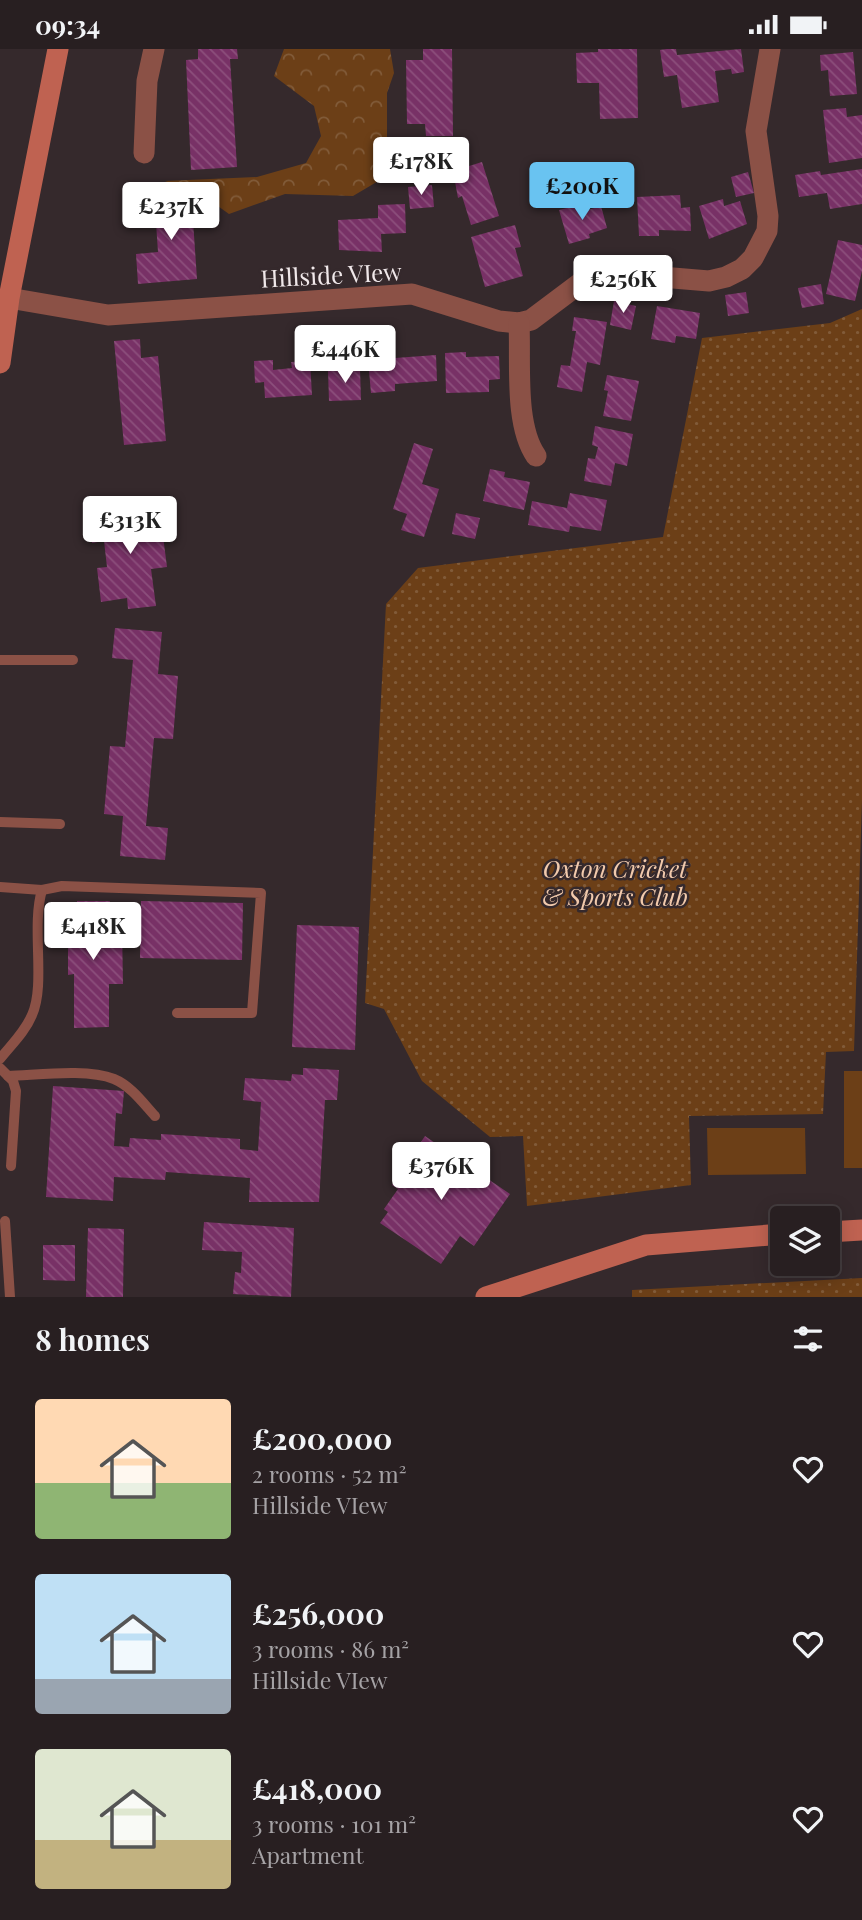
<!DOCTYPE html>
<meta charset="utf-8">
<style>
body{margin:0;font-family:"Playfair Display",serif;background:#342c2e;color:#f1f3f6;height:100vh;display:flex;flex-direction:column;font-size:26px;white-space:nowrap}
*{box-sizing:border-box;margin:0}
p{font-size:23px;color:#a5a2a5}
.icon{flex:none;width:38px;height:38px;fill:none;stroke:currentColor;stroke-width:2;stroke-linecap:round;stroke-linejoin:round}
.map{position:relative;height:1248px;overflow:hidden}
.side{display:flex;flex-direction:column;background:#281f21;flex:1}
.side>*{flex:none}
.tools{position:absolute;left:770px;top:1157px;display:grid;gap:14px}
.tools a{display:grid;place-items:center;width:70px;height:70px;border-radius:7px;background:#281f21;box-shadow:0 4px 18px #0003,0 0 0 2px #443d3f;font-size:35px}
.price{position:absolute;translate:-50% -60px;padding:0 16px;border-radius:7px;background:#fff;color:#222;font-size:23px;line-height:46px;filter:drop-shadow(0 2px 4px #0008)}
.price::after{content:'';position:absolute;left:50%;top:42px;width:21px;height:16px;margin-left:-10px;background:inherit;clip-path:polygon(0 0,100% 0,50% 100%)}
.price.on{background:#69c3f1;color:#111}
ul{padding:0;list-style:none}
li{display:flex;align-items:center;gap:21px;height:175px;padding:0 35px}
li span{display:grid;place-items:center;flex:none;width:196px;height:140px;border-radius:7px;color:#555}
li>.icon{margin-inline-start:auto}
span .icon{width:84px;height:84px;fill:#fffc;stroke-width:1}
li b{font-size:30px}
h2{display:flex;justify-content:space-between;align-items:center;height:84px;padding:0 35px;font-size:30px}
.status{display:flex;justify-content:space-between;align-items:center;height:49px;padding:0 35px;background:#281f21;direction:ltr}
.status svg{height:19px;fill:currentColor}
.map>svg:first-child{display:block}
</style>
<div class="status"><b>09:34</b><svg viewBox="0 0 49 12"><path d="M0 12V9h3v3zM5 12V6h3v6zM10 12V3h3v9zM15 12V0h3v12zM26 1h20v11H26zM47 4h2v5h-2z"/></svg></div>
<div class="map">
<svg width="862" height="1248" viewBox="0 0 862 1248">
<defs>
<pattern id="green-dots" width="8" height="8" patternUnits="userSpaceOnUse" patternTransform="scale(1.75)"><rect width="8" height="8" fill="#6c3f17"/><path d="M2 2h.1M6 6h.1" fill="none" stroke="#815b39" stroke-width="1.8" stroke-linecap="round"/></pattern>
<pattern id="forest-crowns" width="20" height="18" patternUnits="userSpaceOnUse" patternTransform="scale(1.75)"><rect width="20" height="18" fill="#6c3f17"/><path d="M2 6a3 3 0 1 1 6 0M12 15a3 3 0 1 1 6 0" fill="none" stroke="#815b39"/></pattern>
<pattern id="building-back-hatch" width="6" height="6" patternUnits="userSpaceOnUse" patternTransform="scale(1.75)"><rect width="6" height="6" fill="#783166"/><path d="M-1 5l2 2M0 0l6 6M5-1l2 2" fill="none" stroke="#8c4f7c"/></pattern>
</defs>
<rect width="100%" height="100%" fill="#35292c"/>
<g fill="url(#green-dots)">
<path d="M862,260V751L854,1002L826,1003L823,1065L689,1067L691,1136L527,1157L523,1087L490,1088L422,1032L384,960L365,954L386,555L418,519L663,488L702,289L830,274Z"/>
<path d="M862,1229V1248H632V1241Z"/>
</g>
<path fill="url(#forest-crowns)" d="M284,0H390L394,24L387,44V92L416,103L402,118L353,147L285,145L229,165L201,145L165,132L257,128L306,114L321,87L314,57L274,27Z"/>
<g fill="#6c3f17">
<rect x="844" y="1022" width="18" height="97"/>
<path d="M707,1079H805L806,1125L708,1126Z"/>
</g>
<g fill="url(#building-back-hatch)">
<path d="M198,0H237L238,10H230L237,118L191,121L186,11L198,10Z"/>
<path d="M423,0H452L453,87H426L425,75H407L406,11H423Z"/>
<path d="M598,0H637L638,69L600,70L599,34H577L576,4L598,3Z"/>
<path d="M667,0H676L677,6L741,0L744,23L732,25L731,20L715,22L719,53L682,59L677,26L664,28L660,1Z"/>
<path d="M853,3L857,45L830,47L828,21L821,22L820,6Z"/>
<path d="M846,59L847,68L862,66V109L829,114L823,61Z"/>
<path d="M482,113L499,167L471,176L462,147L458,149L453,122Z"/>
<path d="M613,113L621,136L602,143L593,120Z"/>
<path d="M862,120V155L830,160L827,144L799,148L795,126L820,122L821,126Z"/>
<path d="M748,123L754,144L736,148L731,128Z"/>
<path d="M432,136L434,158L410,160L408,138Z"/>
<path d="M191,142L197,230L138,235L136,205L158,203L154,145Z"/>
<path d="M680,146L681,159L690,158L691,182L659,181V187H639L637,148Z"/>
<path d="M723,150L724,157L740,152L747,175L709,190L699,157Z"/>
<path d="M405,155L406,184L381,185L382,203L339,201L338,171L378,169V156Z"/>
<path d="M582,155L584,162L601,157L607,179L589,185L590,189L569,195L559,161Z"/>
<path d="M515,176L521,198L515,199L523,227L485,238L471,188Z"/>
<path d="M838,191L862,196V222L855,252L826,245Z"/>
<path d="M821,235L824,255L802,259L798,239Z"/>
<path d="M746,243L749,264L728,267L725,246Z"/>
<path d="M614,252L636,257L631,281L610,276Z"/>
<path d="M657,257L700,264L696,290L676,287L675,294L651,290Z"/>
<path d="M574,268L607,273L600,316L587,313L582,343L557,338L561,316L570,317L576,282H572Z"/>
<path d="M140,290L141,309L158,307L166,392L124,396L114,292Z"/>
<path d="M466,303V308L499,307L500,330L489,331V343L446,344L445,304Z"/>
<path d="M436,306L437,332L395,335V342L371,344L368,311Z"/>
<path d="M273,311V321L292,319L291,313L310,312L312,346L265,349L264,333L255,334L254,312Z"/>
<path d="M360,320L361,351L329,352L328,322Z"/>
<path d="M607,326L639,332L631,372L603,367L608,342L604,341Z"/>
<path d="M595,377L633,385L627,417L615,414L611,437L584,432L588,409L595,410L598,398L592,396Z"/>
<path d="M414,394L433,400L422,435L439,440L424,488L401,481L407,465L393,460Z"/>
<path d="M490,420L505,423L504,428L530,433L524,461L483,452Z"/>
<path d="M570,444L607,451L601,482L570,477L569,483L528,476L532,452L567,459Z"/>
<path d="M153,456L156,488L163,487L167,518L151,520L156,557L128,560L127,549L101,553L97,519L107,518L104,492L92,494L91,481L105,479L103,462Z"/>
<path d="M456,464L480,469L475,490L452,485Z"/>
<path d="M115,579L162,583L158,625L178,627L173,690L154,689L146,777L168,779L165,811L120,807L123,767L104,765L110,697L125,698L133,611L112,609Z"/>
<path d="M77,852H110V880H122L123,935H109V978L74,979V925L68,926V860H77Z"/>
<path d="M141,852L243,854L242,911L140,909Z"/>
<path d="M297,876L359,878L355,1001L292,998Z"/>
<path d="M303,1019L339,1021L337,1051H325L319,1153H249L250,1129L166,1123L165,1131L114,1128L113,1152L46,1148L53,1037L124,1042L122,1065L116,1064L114,1097L129,1098L130,1089L161,1091V1085L240,1090V1100L258,1102L261,1053L243,1051L245,1029L291,1032L292,1025L303,1026Z"/>
<path d="M425,1087L510,1145L474,1197L460,1187L441,1215L380,1174L388,1163L384,1160L398,1140L392,1136Z"/>
<path d="M204,1173L294,1179L291,1248L233,1245L235,1223L241,1224L242,1203L202,1201Z"/>
<path d="M88,1179L124,1180L123,1248H86Z"/>
<path d="M43,1196H75V1232L43,1231Z"/>
</g>
<g fill="none" stroke-linecap="round" stroke-linejoin="round">
<g stroke="#8b5146" stroke-width="10">
<path d="M0,611H73"/>
<path d="M0,773L60,775"/>
<path d="M0,838L42,841L62,837L261,844L252,964H177"/>
<path d="M0,1010C11,996 25,983 32,966C46,935 31,878 42,841"/>
<path d="M0,1019L13,1032L16,1042L11,1117"/>
<path d="M8,1027C38,1026 87,1019 114,1030C131,1037 143,1054 155,1067"/>
<path d="M5,1172L10,1248"/>
</g>
<g stroke="#8b5146" stroke-width="21">
<path d="M144,104L147,32L154,0"/>
<path d="M9,249L108,266L412,245L499,272L519,274L531,271L583,232L613,224L709,232L726,228L742,220L753,209L767,182L768,167L756,82L770,0"/>
<path d="M519,274C521,313 514,375 536,407"/>
</g>
<g stroke="#bf6251" stroke-width="21">
<path d="M0,314L9,249L58,0"/>
<path d="M828,1183L862,1181"/>
<path d="M486,1248L646,1196L782,1185"/>
</g>
</g>
<g text-anchor="middle" dominant-baseline="central" stroke-width="5" stroke-linejoin="round" paint-order="stroke">
<g font-size="24" fill="#f0e8ea" stroke="#35292c">
<text transform="translate(331 225) rotate(-3)">Hillside VIew</text>
</g>
<g font-size="24" font-style="italic" fill="#f2caac" stroke="#35292c">
<text x="615" y="819">Oxton Cricket<tspan x="615" dy="28">&amp; Sports Club</tspan></text>
</g>
</g>
</svg>
<div class="tools">
<a><svg class="icon" aria-label="layers" viewBox="0 0 24 24"><path d="M12 4l9 5-9 5-9-5zM3 14l9 5 9-5"/></svg></a>
</div>
<b class="price" style="left:421px;top:148px">£178K</b>
<b class="price on" style="left:582px;top:173px">£200K</b>
<b class="price" style="left:171px;top:193px">£237K</b>
<b class="price" style="left:623px;top:266px">£256K</b>
<b class="price" style="left:345px;top:336px">£446K</b>
<b class="price" style="left:130px;top:507px">£313K</b>
<b class="price" style="left:93px;top:913px">£418K</b>
<b class="price" style="left:441px;top:1153px">£376K</b>
</div>
<section class="side">
<h2>8 homes<svg class="icon" aria-label="filters" viewBox="0 0 24 24"><path d="M4 7h16M4 17h16"/><circle cx="9" cy="7" r="2"/><circle cx="15" cy="17" r="2"/></svg></h2>
<ul>
<li><span style="background:linear-gradient(#ffd9b3 60%,#8fb573 0)"><svg class="icon" aria-label="home" viewBox="0 0 24 24"><path d="M3 11l9-7 9 7M6 9v11h12V9"/></svg></span><div><b>£200,000</b><p>2 rooms · 52 m²</p><p>Hillside VIew</p></div><svg class="icon" aria-label="heart" viewBox="0 0 24 24"><path d="M12 20l-8-8c-3-5 5-10 8-4 3-6 11-1 8 4z"/></svg></li>
<li><span style="background:linear-gradient(#bfe0f5 75%,#9aa5b1 0)"><svg class="icon" aria-label="home" viewBox="0 0 24 24"><path d="M3 11l9-7 9 7M6 9v11h12V9"/></svg></span><div><b>£256,000</b><p>3 rooms · 86 m²</p><p>Hillside VIew</p></div><svg class="icon" aria-label="heart" viewBox="0 0 24 24"><path d="M12 20l-8-8c-3-5 5-10 8-4 3-6 11-1 8 4z"/></svg></li>
<li><span style="background:linear-gradient(#dfe7d0 65%,#c2b280 0)"><svg class="icon" aria-label="home" viewBox="0 0 24 24"><path d="M3 11l9-7 9 7M6 9v11h12V9"/></svg></span><div><b>£418,000</b><p>3 rooms · 101 m²</p><p>Apartment</p></div><svg class="icon" aria-label="heart" viewBox="0 0 24 24"><path d="M12 20l-8-8c-3-5 5-10 8-4 3-6 11-1 8 4z"/></svg></li>
</ul>
</section>
